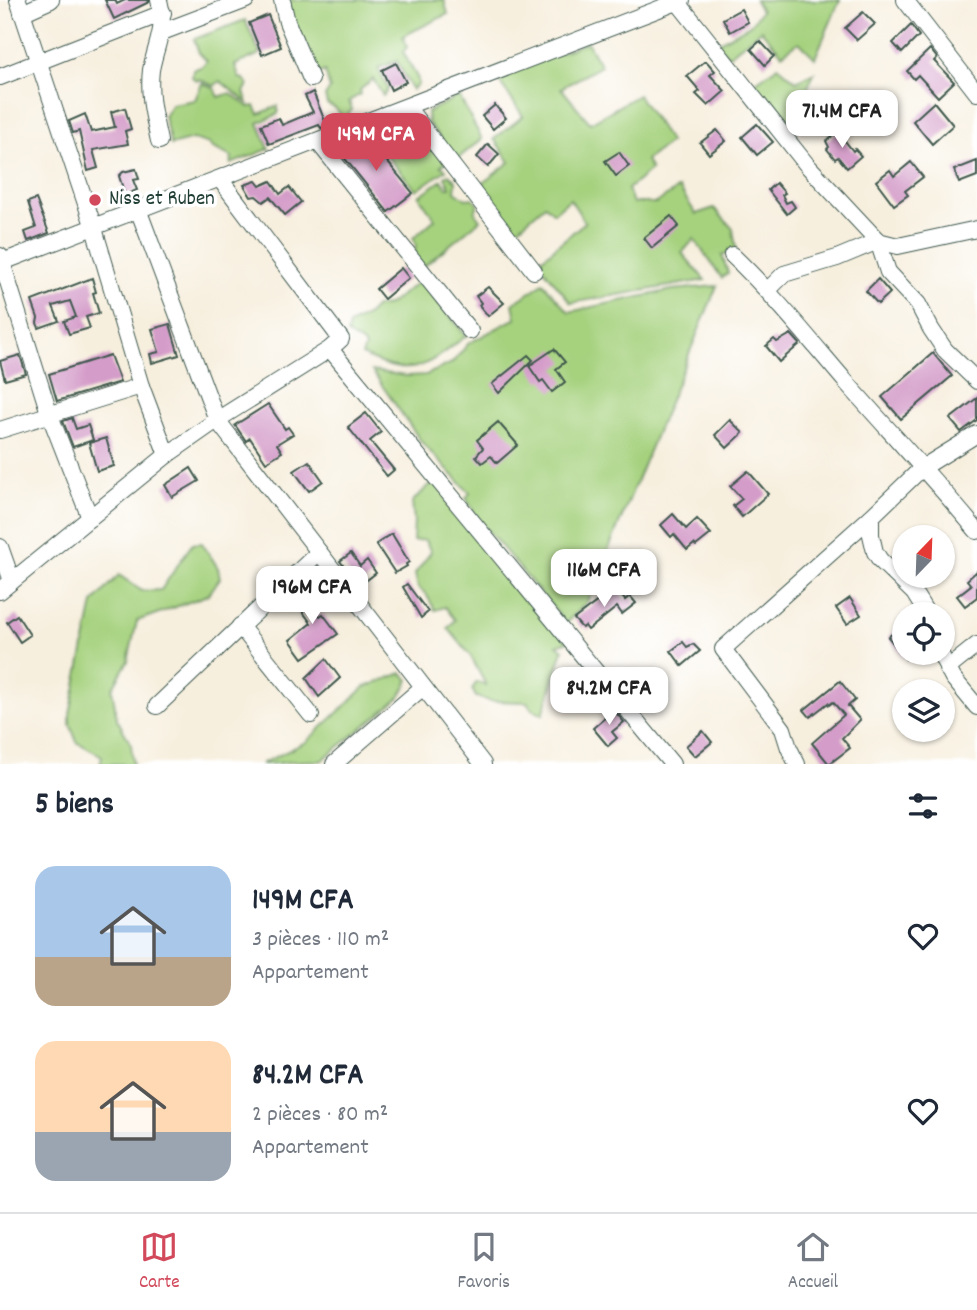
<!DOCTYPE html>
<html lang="fr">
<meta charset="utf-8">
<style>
body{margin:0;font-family:Dekko,sans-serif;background:#f6f6f7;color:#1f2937;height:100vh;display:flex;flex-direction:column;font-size:26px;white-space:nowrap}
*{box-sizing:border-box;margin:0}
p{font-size:23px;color:#747a83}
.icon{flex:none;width:38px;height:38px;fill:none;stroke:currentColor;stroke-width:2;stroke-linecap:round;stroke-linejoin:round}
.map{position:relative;height:764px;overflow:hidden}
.panel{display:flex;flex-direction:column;background:#fff;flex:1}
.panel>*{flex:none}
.needle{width:46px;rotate:23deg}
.controls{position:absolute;left:892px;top:525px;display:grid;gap:14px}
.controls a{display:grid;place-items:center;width:63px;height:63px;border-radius:50%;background:#fff;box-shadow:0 2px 5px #0004;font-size:35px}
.price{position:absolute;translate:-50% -60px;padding:0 16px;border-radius:14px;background:#fff;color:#222;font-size:23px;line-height:46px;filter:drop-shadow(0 2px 4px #0008)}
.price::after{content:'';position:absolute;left:50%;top:42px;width:21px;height:16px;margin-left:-10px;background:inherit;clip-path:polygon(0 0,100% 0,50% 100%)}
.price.selected{background:#d1495b;color:#fff}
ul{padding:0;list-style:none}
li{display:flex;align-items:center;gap:21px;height:175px;padding:0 35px}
li span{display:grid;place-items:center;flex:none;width:196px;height:140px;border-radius:21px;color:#555}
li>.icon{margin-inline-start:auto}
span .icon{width:84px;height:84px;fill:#fffc;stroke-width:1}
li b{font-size:30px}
h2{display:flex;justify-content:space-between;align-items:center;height:84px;padding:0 35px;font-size:30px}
.dock{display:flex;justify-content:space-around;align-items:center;height:98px;border-top:2px solid #e0e1e3;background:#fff;font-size:19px;color:#747a83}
.dock a{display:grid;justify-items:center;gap:4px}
.dock .selected{color:#d1495b}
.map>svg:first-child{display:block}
</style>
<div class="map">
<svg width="977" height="764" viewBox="0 0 977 764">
<rect width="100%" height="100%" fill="#fff"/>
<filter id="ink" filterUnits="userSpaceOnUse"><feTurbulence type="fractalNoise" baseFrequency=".0143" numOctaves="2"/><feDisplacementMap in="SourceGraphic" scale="14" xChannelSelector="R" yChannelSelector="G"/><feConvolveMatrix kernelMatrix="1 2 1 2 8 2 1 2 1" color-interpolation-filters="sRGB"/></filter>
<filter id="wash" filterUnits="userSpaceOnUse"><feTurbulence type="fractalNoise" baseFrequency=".00686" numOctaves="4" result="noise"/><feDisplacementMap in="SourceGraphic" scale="28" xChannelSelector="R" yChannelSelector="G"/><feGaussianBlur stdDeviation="1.57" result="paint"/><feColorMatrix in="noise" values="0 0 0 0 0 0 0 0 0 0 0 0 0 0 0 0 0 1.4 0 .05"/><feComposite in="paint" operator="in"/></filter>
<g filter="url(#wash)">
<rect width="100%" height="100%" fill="#f7efde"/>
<g fill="#a6d27e" stroke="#628859" stroke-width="2">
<path d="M288,0H444L448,14L403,36L407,47L403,52L418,79V85L412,90L397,61L378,68L388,89L383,96L373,79L360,90L361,94L349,101L352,110L348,114L350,118L345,119L335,108L327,104L325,96L330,89L325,71L314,75L290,18Z"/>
<path d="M755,0H840L815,58L799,42L782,54L761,30L728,56L717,43L750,25L761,11Z"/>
<path d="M245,20L260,54L235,65L239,78L244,79L248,85L244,92L248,103L220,81L214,86L199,79L197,81L192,77L193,70L203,66L207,61L199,53L194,39Z"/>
<path d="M587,42L601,66L561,88L590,123L638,95L670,142L646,160L651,170L628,189L633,203H656L679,188L696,214L714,208L733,229L736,249L722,255L728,273L722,278L694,239L682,253L705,280L571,303L538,262L585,222L570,199L554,213L545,205L514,232L479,186L510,162L494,139L523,116L497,78Z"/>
<path d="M778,66L796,81L814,73L790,129L752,85Z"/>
<path d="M202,83L215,89L219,97L230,93L249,107L255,106L259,114L278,106V114L258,123L269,149L231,164L232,157L211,147L210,144L193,139L171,145L164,116L172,104L195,100Z"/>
<path d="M459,96L482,139L457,159L428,123L427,112Z"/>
<path d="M409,133H417L446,162L441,166L446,170L416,190L375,142Z"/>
<path d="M449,174L456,181L455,191L466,199L473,198L478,204L475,212L480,220L423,267L413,256L416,246L413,238L435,219L419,196L442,180L446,187H450L445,177Z"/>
<path d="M421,280L466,336C425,366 413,381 362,355L365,348L363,344L347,334L349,325L368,315L376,307L388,305Z"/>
<path d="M543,283L569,312L672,290L717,286L587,602L566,623L478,519L466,498L470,493L423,444L372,371L406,376L426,375L452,363L469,343L516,318L513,304Z"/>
<path d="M436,479L572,640L557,645L563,650L543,714L532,709L527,702L489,701L476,697L472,689L477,682L486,685L470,655L448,628L455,620L445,607L435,610L426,594L418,588L415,574L431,552L425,540L413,541L414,521L412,502Z"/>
<path d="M202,543L218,568L220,578L209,594L200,598L137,621L128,661L112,689L117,719L131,744L133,764H100L102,756L77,742L70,724V714L93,603L119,575L142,591L161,590L192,544Z"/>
<path d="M402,673L409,680L400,697L321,761C300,759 282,764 261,764L306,742L365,687Z"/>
</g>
<g id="blocks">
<g fill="#d49cc9">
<path d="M105,0H115L117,4L125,0H149V2L114,19Z"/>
<path d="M741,9L748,22L730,32L723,19Z"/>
<path d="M863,12L875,24L857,40L845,28Z"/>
<path d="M268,15L281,47L262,55L249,23Z"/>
<path d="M911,25L919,36L902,53L893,43Z"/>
<path d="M760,41L774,56L765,65L751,49Z"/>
<path d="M930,49L937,58L934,61L954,82L938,97L918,75L914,79L907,71Z"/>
<path d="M704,62H707L715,71L710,75L725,91L708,106L696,94L700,91L687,76Z"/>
<path d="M396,63L406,82L391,90L382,70Z"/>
<path d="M313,92L327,126L321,128L319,125L269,144L261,125L279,118L282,125L313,112L305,96Z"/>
<path d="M934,102L953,125L932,144L913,121Z"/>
<path d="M495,105L506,118L493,129L482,116Z"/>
<path d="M125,108L131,129L125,131L128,144L93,150L98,168L88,171L79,131L73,133L69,121L85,114L91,132L115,127L111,112Z"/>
<path d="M757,124L773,142L757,155L742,137Z"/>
<path d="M717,130L726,141L709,154L700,143Z"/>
<path d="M838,132L853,151L855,149L861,156L847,168L838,157L835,159L827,149L829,147L826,141Z"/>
<path d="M367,137L413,193L388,212L338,150Z"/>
<path d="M488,144L499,154L488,167L477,157Z"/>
<path d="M619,152L629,166L616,176L605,161Z"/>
<path d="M977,161V176L959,183L954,170Z"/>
<path d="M911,162L923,177L905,191L908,195L894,205L876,181L890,170L894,176Z"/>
<path d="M136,169L139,179L133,180L137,190L125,195L119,176L123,172Z"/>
<path d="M256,181L260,186L271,181L280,194L289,187L301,202L285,215L270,197L263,202L256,196L251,197L244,185Z"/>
<path d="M776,183L785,193L782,195L786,203L791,201L795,207L787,214L768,190Z"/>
<path d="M36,199L49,233L28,241L25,232L36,228L28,202Z"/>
<path d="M671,216L679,226L652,248L644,238Z"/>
<path d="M401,268L409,278L384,299L376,289Z"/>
<path d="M92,278L96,292L93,293L99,313L86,317L90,328L69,334L64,321L76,317L70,301L53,306L59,321L39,328L37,323L38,318L32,301Z"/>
<path d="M878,279L890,293L878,304L866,291Z"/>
<path d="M488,287L504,303L488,316L479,305L481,303L476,296Z"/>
<path d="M170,324L179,355L152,363L150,354L159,352L152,329Z"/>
<path d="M791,334L800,344L779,362L766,346L774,339L777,342Z"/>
<path d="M554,349L565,362L556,369L565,382L552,392L543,380L540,382L529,366Z"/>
<path d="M933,353L952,376L901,419L882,397Z"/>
<path d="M20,355L26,374L5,380L0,361Z"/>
<path d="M110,355L120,382L57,401L49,374Z"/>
<path d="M528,355L533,360L499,393L492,384Z"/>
<path d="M977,398V420L961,432L950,419Z"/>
<path d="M268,404L285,429L288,427L293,434L277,444L282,452L266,462L250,438L246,441L235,425Z"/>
<path d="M366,413L381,432L370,441L394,470L387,476L348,427Z"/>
<path d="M72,418L76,429L88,425L93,440L73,447L63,421Z"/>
<path d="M730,420L743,433L727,448L715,435Z"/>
<path d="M498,422L518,445L497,463L491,456L482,463L476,456L483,448L477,440Z"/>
<path d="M106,438L114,466L97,471L89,443Z"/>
<path d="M309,461L323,481L309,491L294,471Z"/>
<path d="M191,468L199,481L172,497L165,485Z"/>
<path d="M748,471L768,494L742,517L733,506L742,499L730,486Z"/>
<path d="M673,514L686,529L697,519L711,534L696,546L694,544L687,550L674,534L671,537L661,525Z"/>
<path d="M392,534L409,562L406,564L407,566L395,573L376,544Z"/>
<path d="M351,553L360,566L367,560L376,573L359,586L340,561Z"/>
<path d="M977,571V597L965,606L957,596L971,585L967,580Z"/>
<path d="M407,584L428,612L421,618L403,587Z"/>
<path d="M317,585L323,591L310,602L320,616L323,614L338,634L303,658L290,640L311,623L294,600Z"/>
<path d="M615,588L625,600L630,596L636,603L622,614L617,607L588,630L585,626L582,628L574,619Z"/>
<path d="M850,598L861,615L847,624L836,608Z"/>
<path d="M17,615L30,635L20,642L7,622Z"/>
<path d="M905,624V658L888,637Z"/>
<path d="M683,642L687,647L693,644L700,651L682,666L671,651Z"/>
<path d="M326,659L340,678L319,697L306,678Z"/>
<path d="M840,681L855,700L848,706L860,720L842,738L850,748L829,764L812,743L844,715L833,702L829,705L828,703L810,717L804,710Z"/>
<path d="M614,710L624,722L612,732L617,738L608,746L593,728Z"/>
<path d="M703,731L712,742L695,756L686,746Z"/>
</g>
</g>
</g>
<g filter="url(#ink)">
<use href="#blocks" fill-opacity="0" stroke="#3f584e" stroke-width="2"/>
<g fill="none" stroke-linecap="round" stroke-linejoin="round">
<defs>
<g id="minor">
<path d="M18,0L93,225L141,386L167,455"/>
<path d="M159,0C167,28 156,43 151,70C148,95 154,117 159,141"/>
<path d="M282,0L287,22L311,79"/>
<path d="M676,0L807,165L878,241L888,272L918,304L931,329L945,350L977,381"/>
<path d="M905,0L977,93"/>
<path d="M22,13L51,0"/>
<path d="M162,32L246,0"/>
<path d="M0,77L163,13"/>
<path d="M407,107L534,271"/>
<path d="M318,142L470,331"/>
<path d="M138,209L217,420L483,764"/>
<path d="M732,255C774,295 809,339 846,382C890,432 935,480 977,531"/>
<path d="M0,256L49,413L90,518"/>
<path d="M0,263L682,0"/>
<path d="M768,290L784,274L837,258L878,241L898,246L977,229"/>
<path d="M330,349L672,764"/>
<path d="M0,430L141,386"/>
<path d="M871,517V535L875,552L880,560L914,593L927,614"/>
<path d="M0,547L12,581"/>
<path d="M0,591L167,455L217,420L330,349L341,339L220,179"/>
<path d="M240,626L311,715"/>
<path d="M940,653L953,678L977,707"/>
<path d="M947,669L977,645"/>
<path d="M157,706L319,552"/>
<path d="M334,764L423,687"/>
<path d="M797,764L789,748L783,729L723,649L871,517L922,468L977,434"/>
</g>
</defs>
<use href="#minor" stroke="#3f584e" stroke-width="18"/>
<use href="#minor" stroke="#fff" stroke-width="16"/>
</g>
</g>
<circle fill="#d1495b" stroke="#fff" stroke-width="2.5" cx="95" cy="200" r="7"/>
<g text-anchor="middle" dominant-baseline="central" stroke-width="7" stroke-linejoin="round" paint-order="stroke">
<g font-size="21" fill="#1f3d34" stroke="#fff" text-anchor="start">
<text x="109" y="200">Niss et Ruben</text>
</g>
</g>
</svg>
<div class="controls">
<a><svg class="needle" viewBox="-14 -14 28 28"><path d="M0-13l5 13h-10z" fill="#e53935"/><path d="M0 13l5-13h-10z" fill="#747a83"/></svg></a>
<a><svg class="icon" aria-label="locate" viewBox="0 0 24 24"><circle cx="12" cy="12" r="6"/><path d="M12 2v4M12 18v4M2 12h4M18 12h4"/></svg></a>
<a><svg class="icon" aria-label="layers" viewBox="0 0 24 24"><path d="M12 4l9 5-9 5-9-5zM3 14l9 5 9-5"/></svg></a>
</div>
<b class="price" style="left:842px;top:150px">71.4M CFA</b>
<b class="price selected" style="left:376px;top:173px">149M CFA</b>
<b class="price" style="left:604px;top:609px">116M CFA</b>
<b class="price" style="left:312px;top:626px">196M CFA</b>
<b class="price" style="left:609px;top:727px">84.2M CFA</b>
</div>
<section class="panel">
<h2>5 biens<svg class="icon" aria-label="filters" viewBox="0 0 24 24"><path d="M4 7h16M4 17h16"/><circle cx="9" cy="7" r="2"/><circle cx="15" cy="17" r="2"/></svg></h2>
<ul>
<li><span style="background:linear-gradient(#a9c7e8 65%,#b9a48a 0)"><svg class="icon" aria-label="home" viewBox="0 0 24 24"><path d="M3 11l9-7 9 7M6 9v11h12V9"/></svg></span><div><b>149M CFA</b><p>3 pièces · 110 m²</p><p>Appartement</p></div><svg class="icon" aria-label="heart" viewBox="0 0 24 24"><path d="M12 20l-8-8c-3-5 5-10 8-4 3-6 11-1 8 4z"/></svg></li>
<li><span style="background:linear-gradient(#ffd9b3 65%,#9aa5b1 0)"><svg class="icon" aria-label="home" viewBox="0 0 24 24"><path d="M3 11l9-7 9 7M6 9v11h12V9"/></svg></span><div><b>84.2M CFA</b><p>2 pièces · 80 m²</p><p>Appartement</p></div><svg class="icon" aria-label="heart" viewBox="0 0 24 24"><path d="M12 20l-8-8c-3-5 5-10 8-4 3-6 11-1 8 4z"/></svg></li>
</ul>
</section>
<nav class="dock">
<a class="selected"><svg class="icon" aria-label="map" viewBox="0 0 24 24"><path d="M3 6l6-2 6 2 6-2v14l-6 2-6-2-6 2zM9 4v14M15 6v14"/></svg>Carte</a>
<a><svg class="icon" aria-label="saved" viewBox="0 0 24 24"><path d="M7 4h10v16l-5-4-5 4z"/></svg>Favoris</a>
<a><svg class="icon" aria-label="home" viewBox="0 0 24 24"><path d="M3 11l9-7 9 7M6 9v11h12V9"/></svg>Accueil</a>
</nav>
